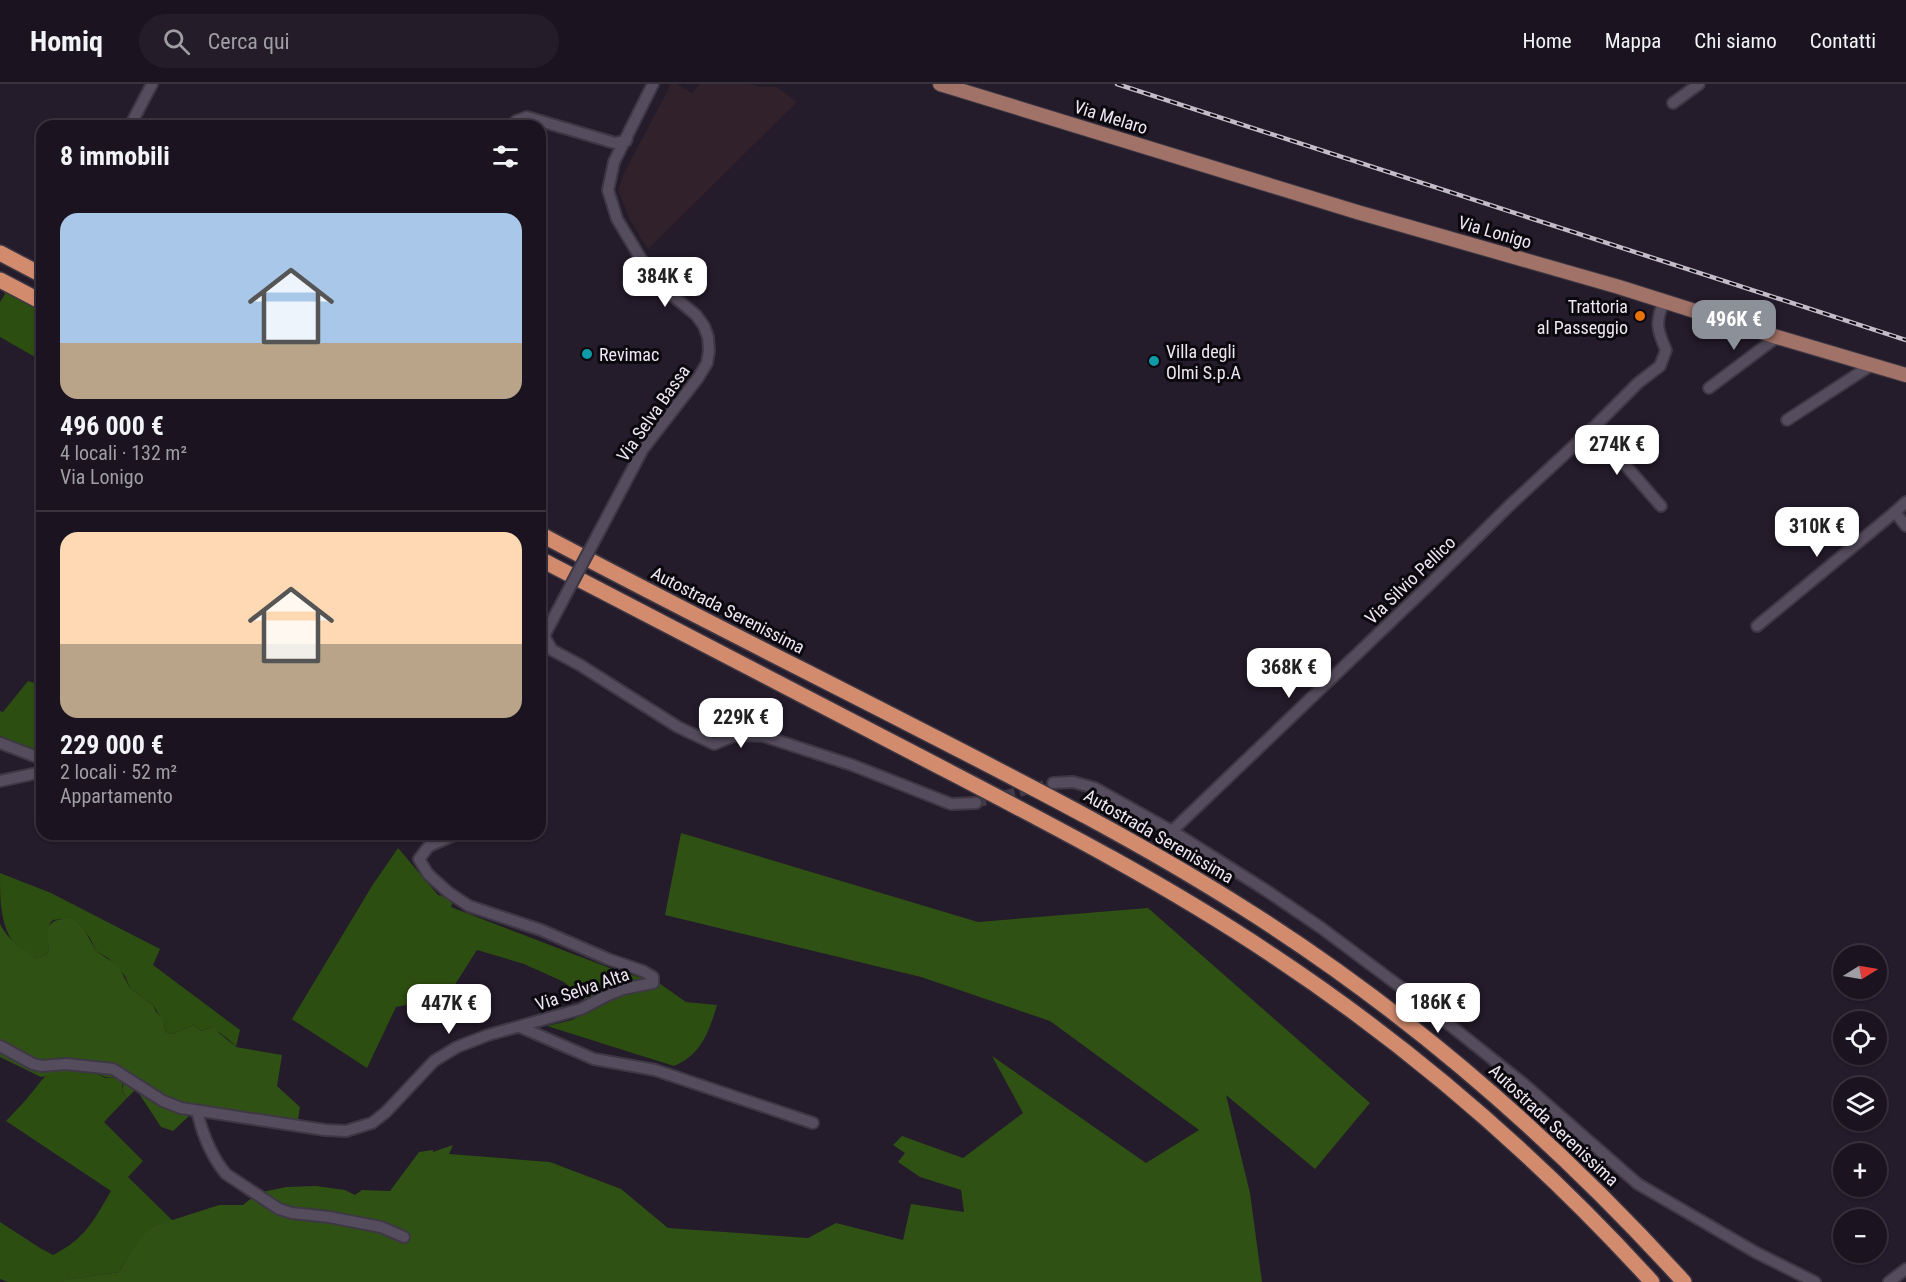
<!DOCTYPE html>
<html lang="it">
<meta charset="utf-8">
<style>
body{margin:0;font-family:"Roboto Condensed",sans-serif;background:#241d29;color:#f1f3f6;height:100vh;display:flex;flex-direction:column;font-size:22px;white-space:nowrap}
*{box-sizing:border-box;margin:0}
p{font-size:20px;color:#a09ea5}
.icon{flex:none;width:33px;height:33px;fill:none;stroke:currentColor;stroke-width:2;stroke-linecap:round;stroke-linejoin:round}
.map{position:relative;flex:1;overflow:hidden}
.details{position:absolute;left:36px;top:36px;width:510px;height:720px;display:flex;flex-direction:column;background:#1b1420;border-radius:18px;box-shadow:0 2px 4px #0004,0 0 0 2px #39333e}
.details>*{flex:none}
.needle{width:39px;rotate:79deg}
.buttons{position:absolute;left:1833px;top:861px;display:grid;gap:12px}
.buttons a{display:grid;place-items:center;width:54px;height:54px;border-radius:50%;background:#1b1420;box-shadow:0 2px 4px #0004,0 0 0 2px #39333e;font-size:30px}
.price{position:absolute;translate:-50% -51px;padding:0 14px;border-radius:12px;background:#fff;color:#222;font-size:20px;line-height:39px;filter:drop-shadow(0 2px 3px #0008)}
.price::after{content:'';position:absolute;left:50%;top:36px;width:18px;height:14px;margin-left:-9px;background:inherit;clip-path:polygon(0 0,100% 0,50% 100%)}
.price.on{background:#8c9099;color:#fff}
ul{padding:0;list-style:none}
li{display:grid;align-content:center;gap:12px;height:318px;padding:0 24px}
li+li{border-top:2px solid #39333e}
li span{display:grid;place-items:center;height:186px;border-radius:18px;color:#555}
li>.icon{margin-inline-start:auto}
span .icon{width:108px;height:108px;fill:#fffc;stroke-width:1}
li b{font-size:26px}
h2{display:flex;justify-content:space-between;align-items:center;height:72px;padding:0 24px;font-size:26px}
header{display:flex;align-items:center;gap:36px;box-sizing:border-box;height:84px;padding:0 30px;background:#1b1420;border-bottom:2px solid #39333e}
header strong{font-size:28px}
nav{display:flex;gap:33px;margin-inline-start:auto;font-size:21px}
.search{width:420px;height:54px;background:#241d29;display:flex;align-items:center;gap:15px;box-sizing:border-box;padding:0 21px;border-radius:33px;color:#a09ea5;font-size:22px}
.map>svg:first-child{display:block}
</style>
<header>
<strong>Homiq</strong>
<div class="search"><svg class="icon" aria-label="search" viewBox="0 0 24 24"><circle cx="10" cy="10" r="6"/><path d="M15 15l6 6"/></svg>Cerca qui</div>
<nav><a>Home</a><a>Mappa</a><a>Chi siamo</a><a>Contatti</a></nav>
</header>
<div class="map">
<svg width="1906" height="1198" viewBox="0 0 1906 1198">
<rect width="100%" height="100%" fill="#241b2b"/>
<path fill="#31212b" d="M671,0H677L692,9L700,0H751L757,3H777L797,18L648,165L630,136L618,106L624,89Z"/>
<g fill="#2d4e11">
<path d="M0,203L42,223V277L0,253V218L5,210Z"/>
<path d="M28,597L42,601V668L0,652V627L3,628Z"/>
<path d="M398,764L438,811L454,814L451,823L615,886L659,899L686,918L717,921C709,948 701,971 674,982L547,942L572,936L595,924L564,898L524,880L477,866L447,913L396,923L367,984L287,932L292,935L372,802Z"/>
<path d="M0,789L51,809L160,865L153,881L240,946L236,963L228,955L212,943L201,947L194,941L172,950L166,949L164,939L153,921L130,904L125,892L108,874L96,867L90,854L78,839L61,835L53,836L50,839L48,848L49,867L46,871L36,874C31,871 25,868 19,865C0,846 0,818 0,789Z"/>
<path d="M69,987L94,989L106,994H123L122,1007L127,1014L104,1038L143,1077L128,1093L173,1137L154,1142L135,1163L119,1188L65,1196L63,1198H8L0,1195V1138L40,1164L53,1171C85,1155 94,1136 111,1107L6,1037L25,1017L46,991Z"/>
</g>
<g fill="#2f5114">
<path d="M681,749L978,838L1148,824L1370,1019L1315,1085L1226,1011L1250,1109L1262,1198H63L64,1196L119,1188L141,1153L154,1142L219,1121H243L258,1109L286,1103L316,1102L345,1106L355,1111L362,1106L390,1107L419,1068L433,1066V1068L453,1061L449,1070L550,1078L621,1105L668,1144L808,1154L836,1139L903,1156L911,1120L964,1128L961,1106L920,1093L898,1078L905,1069L893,1061L902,1052L963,1074L1023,1029L992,972L1146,1079L1199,1046L1050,937L921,893L665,831Z"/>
<path d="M71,835L78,839L85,847L96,867L118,882L130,904L153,921L156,928L163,935L166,949L172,950L194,941L201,947L215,942L218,948L236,963L282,971L277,1002L300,1023L297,1041L189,1026L188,1033L173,1047L161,1043L136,1005L127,1014L122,1006L124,999L120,993C104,995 107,992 93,989C74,985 58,988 41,993L0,973V840C9,857 20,864 36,874L46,871L49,867C46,845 45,834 71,835Z"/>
</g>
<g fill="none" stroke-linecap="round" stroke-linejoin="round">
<path stroke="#423a49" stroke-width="10" stroke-dasharray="10 5" stroke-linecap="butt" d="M976,719L1053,699"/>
<defs>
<g id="minor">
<path d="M1673,19L1699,0"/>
<path d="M130,42L152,0"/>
<path d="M512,42L516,37L527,33L615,59L626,57L627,54"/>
<path d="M1709,304L1777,253"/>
<path d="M1787,336L1873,280"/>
<path d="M1593,344L1661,422"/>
<path d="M1906,418L1895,428L1906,442"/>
<path d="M598,450L643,365L698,294L707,279L709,267L708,253L704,242L696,231L661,202L649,188L617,135L608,106L614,78L653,0"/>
<path d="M1757,542L1895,428"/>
<path d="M540,552H544L562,518"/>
<path d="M544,552L552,566L580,581L678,643L714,660L736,651L763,652L852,681L951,720L976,719"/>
<path d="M0,659L42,675"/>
<path d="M0,697L42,688"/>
<path d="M1053,699L1073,698L1095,704L1172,747L1267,807L1320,843L1426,922L1525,1001L1638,1100L1755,1168L1815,1198"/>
<path d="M1172,747L1426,504L1509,422L1593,344L1638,299L1660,282L1666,266C1657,246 1655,238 1664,217"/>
<path d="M520,943L594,975L655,986L813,1039"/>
<path d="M0,962L33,980L42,982L66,980L113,985L163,1017L181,1024L325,1046L346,1047L372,1039L386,1028L434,977L457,963L488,951L581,925L606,912L623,905L653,899V893L643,887L608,875L541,846L469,822L448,808L428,790L419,775L429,762L457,750"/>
<path d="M200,1028L198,1031C203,1051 212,1073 226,1090L279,1125L292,1129L329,1133L381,1143L404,1153"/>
<path d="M1889,1198L1906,1185"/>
</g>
<path id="major" d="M940,0L1357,128L1619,203L1777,253L1906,291"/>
<g id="highway">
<path d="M0,169L42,191"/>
<path d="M0,196L42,218"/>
<path d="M540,450C662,515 786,577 909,640C1022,698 1135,755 1242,823C1406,926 1554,1055 1684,1198"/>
<path d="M540,475C667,541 794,607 921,673C1040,735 1160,796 1272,871C1411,963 1540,1075 1652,1198"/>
</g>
</defs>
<use href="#minor" stroke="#3e3844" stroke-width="14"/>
<use href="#major" stroke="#3e3844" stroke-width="16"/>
<use href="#highway" stroke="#3e3844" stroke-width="18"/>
<use href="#minor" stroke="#554c5d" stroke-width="10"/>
<use href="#major" stroke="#a17267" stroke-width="14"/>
<use href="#highway" stroke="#d38b6e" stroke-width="15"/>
<defs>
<path id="rail" d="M1117,0L1906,256"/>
</defs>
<use href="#rail" stroke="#c3bcc8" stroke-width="4.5"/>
<use href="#rail" stroke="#0b080e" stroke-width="2" stroke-dasharray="7" stroke-linecap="butt"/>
<defs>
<path id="minor-bridge" d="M562,518L598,450"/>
</defs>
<use href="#minor-bridge" stroke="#3e3844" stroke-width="14" stroke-linecap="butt"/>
<use href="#minor-bridge" stroke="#554c5d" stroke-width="10"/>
</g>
<circle fill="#e8710a" stroke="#0b080e" stroke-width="2" cx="1640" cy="232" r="6"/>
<g fill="#0f9aa8" stroke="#0b080e" stroke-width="2">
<circle cx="587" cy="270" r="6"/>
<circle cx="1154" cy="277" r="6"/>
</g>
<g text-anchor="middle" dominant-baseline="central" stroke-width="6" stroke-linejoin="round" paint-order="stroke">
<g font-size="18" fill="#ede7f2" stroke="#0b080e">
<text transform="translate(1111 33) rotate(17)">Via Melaro</text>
<text transform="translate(1495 148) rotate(16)">Via Lonigo</text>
<text transform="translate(653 329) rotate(-55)">Via Selva Bassa</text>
<text transform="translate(1410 496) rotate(-44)">Via Silvio Pellico</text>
<text transform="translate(728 526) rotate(27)">Autostrada Serenissima</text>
<text transform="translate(1159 752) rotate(30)">Autostrada Serenissima</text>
<text transform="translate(582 905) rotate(-19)">Via Selva Alta</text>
<text transform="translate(1554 1041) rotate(43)">Autostrada Serenissima</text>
</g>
<g font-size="18" fill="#ede7f2" stroke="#0b080e" text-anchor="start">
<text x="1628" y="222" text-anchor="end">Trattoria<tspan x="1628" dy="21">al Passeggio</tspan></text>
<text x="1166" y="267">Villa degli<tspan x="1166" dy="21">Olmi S.p.A</tspan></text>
<text x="599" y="270">Revimac</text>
</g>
</g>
</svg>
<div class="buttons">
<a><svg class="needle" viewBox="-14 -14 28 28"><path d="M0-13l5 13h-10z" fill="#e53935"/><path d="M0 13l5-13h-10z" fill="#a09ea5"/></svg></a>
<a><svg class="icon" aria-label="locate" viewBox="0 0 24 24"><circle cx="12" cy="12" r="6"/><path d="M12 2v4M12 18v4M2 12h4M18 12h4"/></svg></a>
<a><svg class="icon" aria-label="layers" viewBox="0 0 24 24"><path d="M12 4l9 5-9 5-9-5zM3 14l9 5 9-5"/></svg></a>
<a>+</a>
<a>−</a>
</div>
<b class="price" style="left:665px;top:224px">384K €</b>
<b class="price on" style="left:1734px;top:267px">496K €</b>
<b class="price" style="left:1617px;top:392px">274K €</b>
<b class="price" style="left:1817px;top:474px">310K €</b>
<b class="price" style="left:1289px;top:615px">368K €</b>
<b class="price" style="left:741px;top:665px">229K €</b>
<b class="price" style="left:1438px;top:950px">186K €</b>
<b class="price" style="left:449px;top:951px">447K €</b>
<section class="details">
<h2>8 immobili<svg class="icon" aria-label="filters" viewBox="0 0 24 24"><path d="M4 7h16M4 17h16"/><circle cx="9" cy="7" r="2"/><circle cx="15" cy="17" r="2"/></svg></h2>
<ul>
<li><span style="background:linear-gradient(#a9c7e8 70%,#b9a48a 0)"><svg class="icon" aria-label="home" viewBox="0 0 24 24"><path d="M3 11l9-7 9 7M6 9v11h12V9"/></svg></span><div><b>496 000 €</b><p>4 locali · 132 m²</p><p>Via Lonigo</p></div></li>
<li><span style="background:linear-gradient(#ffd9b3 60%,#b9a48a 0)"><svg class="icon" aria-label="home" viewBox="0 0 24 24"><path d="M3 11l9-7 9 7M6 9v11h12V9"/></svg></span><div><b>229 000 €</b><p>2 locali · 52 m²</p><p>Appartamento</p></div></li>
</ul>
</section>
</div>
